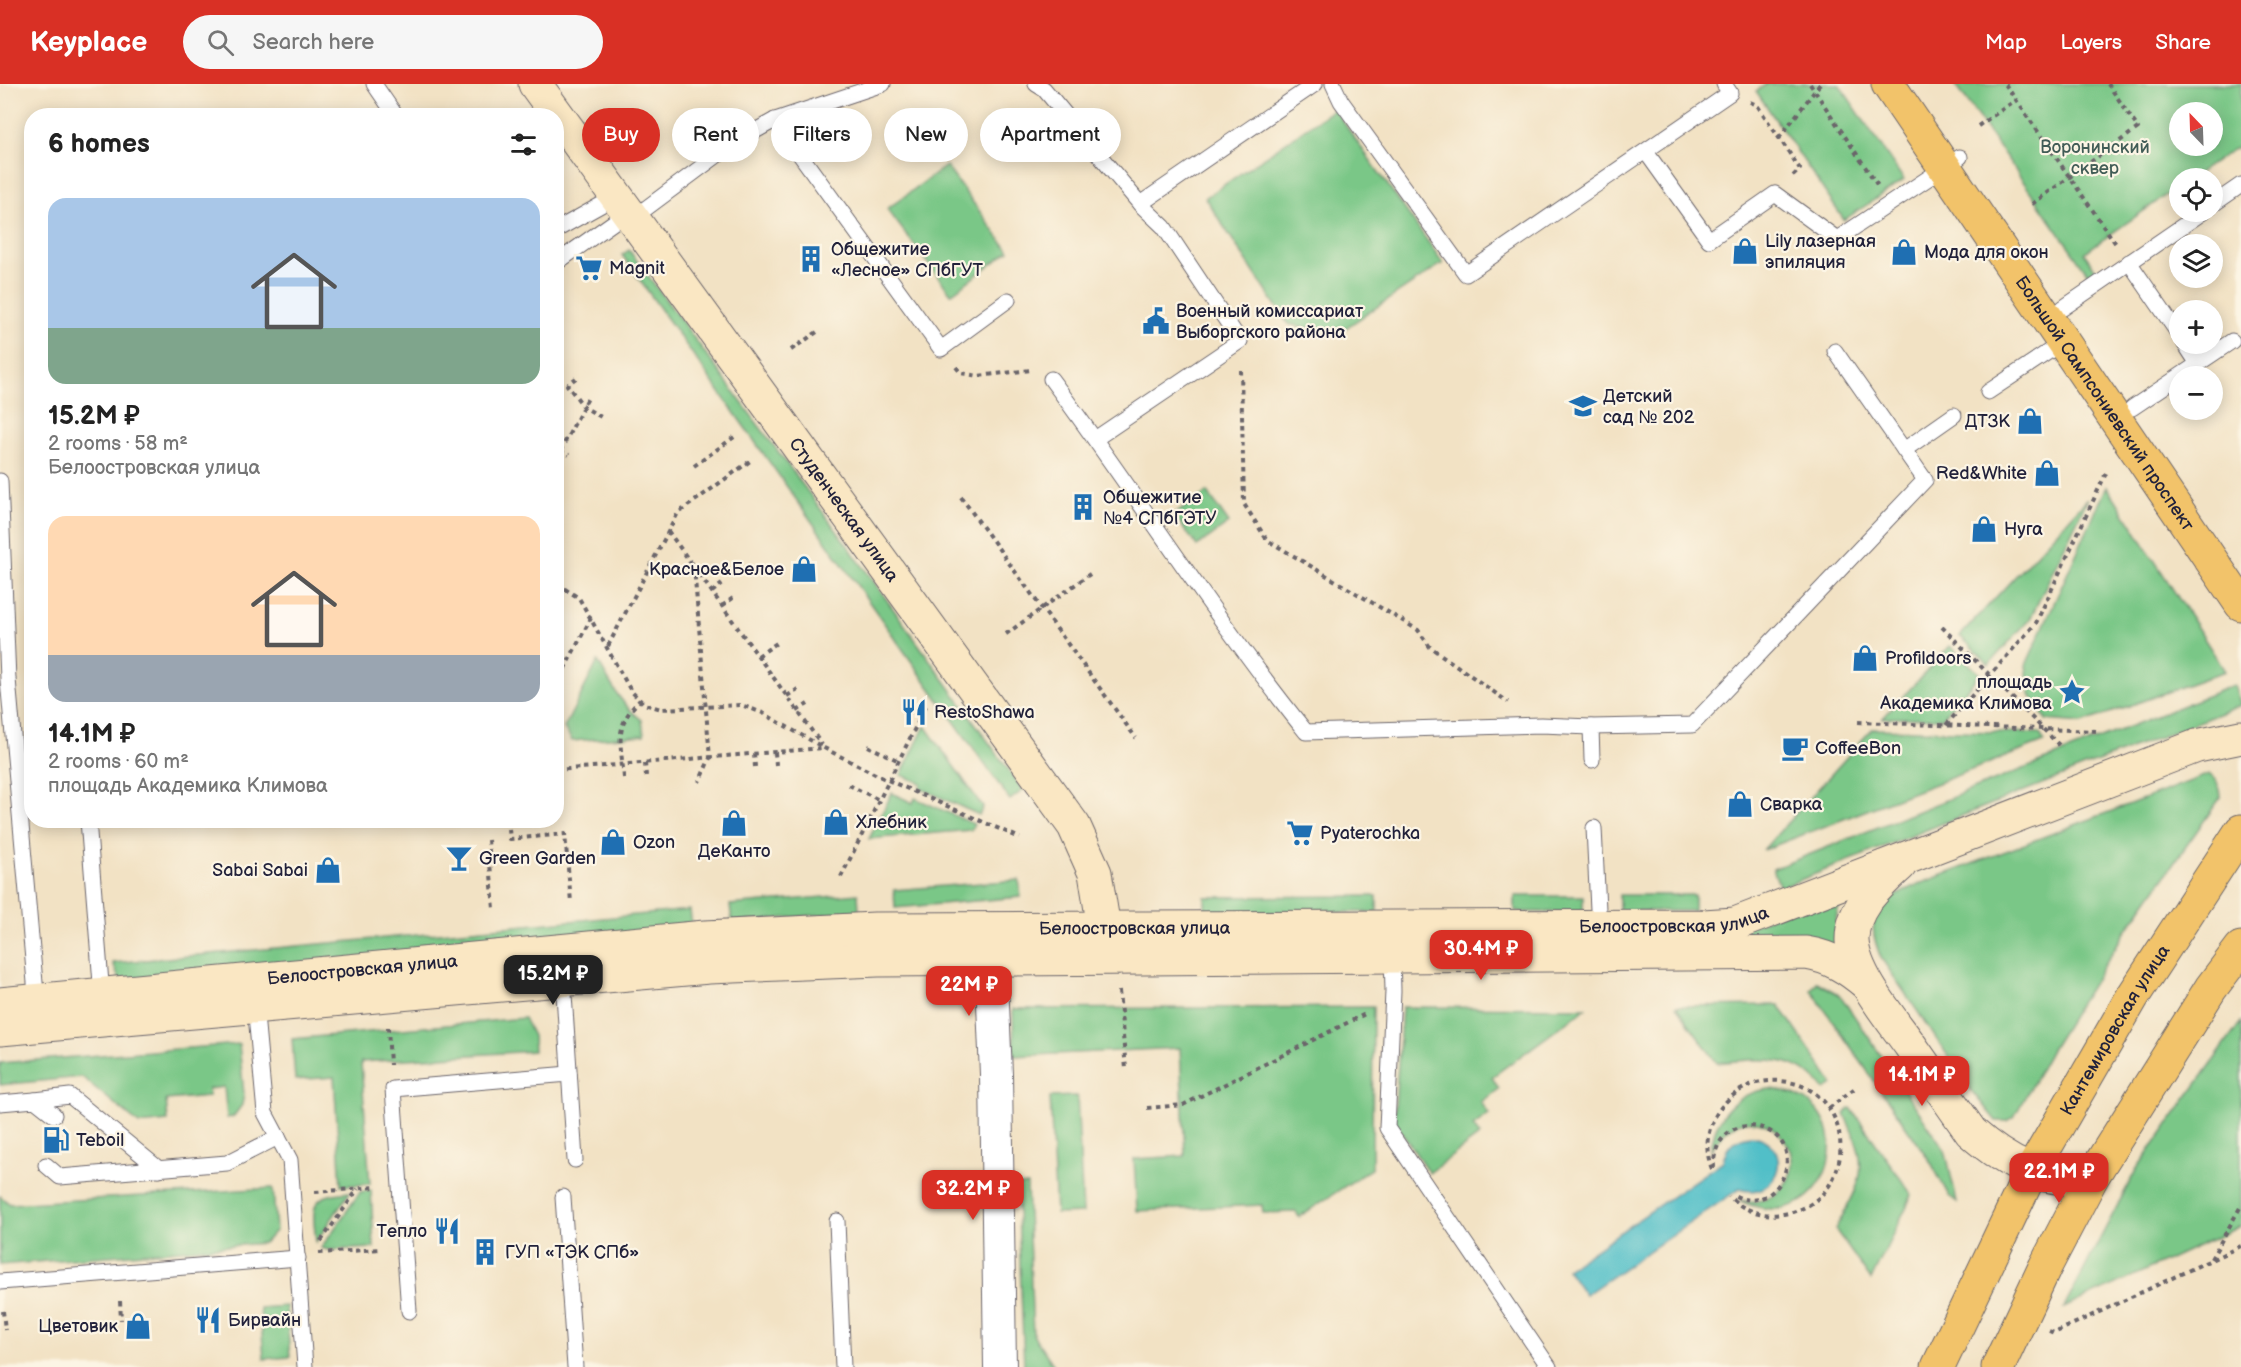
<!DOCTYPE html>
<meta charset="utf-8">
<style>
body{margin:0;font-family:"Balsamiq Sans",sans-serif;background:#f6f6f6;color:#222;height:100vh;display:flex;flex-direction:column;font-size:22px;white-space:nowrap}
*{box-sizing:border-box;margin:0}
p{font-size:20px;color:#767676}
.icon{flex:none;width:33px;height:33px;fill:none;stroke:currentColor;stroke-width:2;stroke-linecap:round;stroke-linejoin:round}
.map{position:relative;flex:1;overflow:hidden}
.panel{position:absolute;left:24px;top:24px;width:540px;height:720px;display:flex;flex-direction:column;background:#fff;border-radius:24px;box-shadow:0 3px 15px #0003}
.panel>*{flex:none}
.top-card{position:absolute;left:582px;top:24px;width:570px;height:54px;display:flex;gap:12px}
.needle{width:39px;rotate:337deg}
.buttons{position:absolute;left:2169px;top:18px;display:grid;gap:12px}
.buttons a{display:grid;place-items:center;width:54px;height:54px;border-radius:50%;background:#fff;box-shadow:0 3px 15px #0003;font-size:30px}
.price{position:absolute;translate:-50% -51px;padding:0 14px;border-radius:12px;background:#d93025;color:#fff;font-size:20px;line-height:39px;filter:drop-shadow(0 2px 3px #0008)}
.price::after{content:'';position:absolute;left:50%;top:36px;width:18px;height:14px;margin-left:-9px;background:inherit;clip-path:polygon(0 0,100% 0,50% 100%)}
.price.on{background:#222;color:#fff}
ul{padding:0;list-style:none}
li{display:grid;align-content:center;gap:12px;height:318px;padding:0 24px}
li span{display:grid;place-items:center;height:186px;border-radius:18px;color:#555}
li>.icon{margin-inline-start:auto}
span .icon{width:108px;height:108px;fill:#fffc;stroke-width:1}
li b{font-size:26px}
h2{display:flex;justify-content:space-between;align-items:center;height:72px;padding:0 24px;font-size:26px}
.tag{padding:0 21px;border-radius:27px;background:#fff;box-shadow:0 3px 15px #0003;font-size:21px;line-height:54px}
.tag.on{background:#d93025;color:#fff}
header{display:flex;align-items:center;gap:36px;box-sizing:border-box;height:84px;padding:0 30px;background:#d93025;color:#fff}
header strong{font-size:28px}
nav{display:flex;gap:33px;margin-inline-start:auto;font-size:21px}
.search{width:420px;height:54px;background:#f6f6f6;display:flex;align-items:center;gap:15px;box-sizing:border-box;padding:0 21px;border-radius:33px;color:#767676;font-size:22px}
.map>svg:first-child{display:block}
</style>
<header>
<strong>Keyplace</strong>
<div class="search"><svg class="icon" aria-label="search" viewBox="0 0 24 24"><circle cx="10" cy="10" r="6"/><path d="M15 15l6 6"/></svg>Search here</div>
<nav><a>Map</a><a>Layers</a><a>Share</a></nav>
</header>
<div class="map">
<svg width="2241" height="1283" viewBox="0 0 2241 1283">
<rect width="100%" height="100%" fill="#fcf5e5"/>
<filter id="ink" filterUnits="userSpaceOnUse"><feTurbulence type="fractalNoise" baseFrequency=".0167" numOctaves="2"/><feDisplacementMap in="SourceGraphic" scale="12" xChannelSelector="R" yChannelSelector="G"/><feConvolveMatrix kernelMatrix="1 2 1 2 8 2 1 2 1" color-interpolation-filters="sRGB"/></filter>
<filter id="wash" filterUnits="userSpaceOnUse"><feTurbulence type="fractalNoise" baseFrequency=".008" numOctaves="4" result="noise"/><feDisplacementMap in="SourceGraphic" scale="24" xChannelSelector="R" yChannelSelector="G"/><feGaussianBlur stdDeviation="1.35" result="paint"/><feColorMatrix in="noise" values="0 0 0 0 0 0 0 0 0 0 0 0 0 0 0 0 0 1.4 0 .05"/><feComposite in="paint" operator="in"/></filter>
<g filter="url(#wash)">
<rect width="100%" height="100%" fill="#f2e2c4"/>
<g fill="#7ac787" stroke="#4e7461" stroke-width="1.5" fill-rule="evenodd">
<path d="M1767,0H1839L1904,96L1844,136L1756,7Z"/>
<path d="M1955,0H2241V68L2237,63L2191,94H2180L2179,102L2084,169L2097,188L2090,193ZM2180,28H2212V62H2180Z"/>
<path d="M1334,25L1443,179L1338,249L1288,240L1205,114Z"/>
<path d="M946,82L1009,167L951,210L887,125Z"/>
<path d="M629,166L851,466L1023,706L1010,716L622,171Z"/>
<path d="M2107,402L2225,587L2082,639L2046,636L2030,611L2026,581Z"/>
<path d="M1207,408L1229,439L1197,462L1174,431Z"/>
<path d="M2088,414L2030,535L1989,580L1960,552Z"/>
<path d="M1950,562L1980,590L1942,634H1883Z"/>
<path d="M598,577C611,600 620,620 642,636L644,651L572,657L564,644Z"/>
<path d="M2234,601L2241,621L1780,804L1773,785Z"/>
<path d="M925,642L983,723L979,731L920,704L921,699L901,691Z"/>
<path d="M1872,645L2040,649L2044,658L1763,766Z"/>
<path d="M2209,690C2217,696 2221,703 2221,713L2123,851L2052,964L2014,1033L2007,1037H1996L1974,1010L1881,874C1862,827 1880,819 1919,800Z"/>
<path d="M892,709L913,719L915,714L974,740L971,746L869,755Z"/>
<path d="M1019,796L1021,813L895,824L894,806Z"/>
<path d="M1845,805C1835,829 1832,846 1841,871L1801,855L1734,848Z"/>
<path d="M858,810L859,827L732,839L730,821Z"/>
<rect x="1619" y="811" width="75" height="16"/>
<path d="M1377,812V828L1205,829V813Z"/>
<rect x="1515" y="812" width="68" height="16"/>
<path d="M690,826L692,843L120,898L113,879Z"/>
<path d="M1817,898L1840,911L1945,1066L1957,1118L1949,1112L1930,1077L1811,906Z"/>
<path d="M1779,921L1833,1000L1825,1006C1796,968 1760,975 1717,979L1676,922Z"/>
<path d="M1373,923L1372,1084L1299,1133L1296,1128L1263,1129L1262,1121L1137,1127L1134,1075L1185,1072L1180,964L1014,972L1013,925Z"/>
<path d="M1402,923L1586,924L1492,993L1499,1005L1481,1018L1489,1030L1473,1042L1480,1051L1429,1089L1394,1037Z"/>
<path d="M524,934L533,952L534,967L361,978L370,1100L341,1102L334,993L295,996L292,955Z"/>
<path d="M2241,938V1142L2064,1224L2136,1086Z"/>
<path d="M239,960L244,1010L242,1021L233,1033L227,1034L224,1003L208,1005L209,1012L166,1016L168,1037L139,1040L82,993L0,1001V979Z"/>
<path d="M1769,1005C1873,1012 1832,1162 1739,1116C1754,1119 1767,1118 1778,1108C1824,1067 1746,998 1711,1067C1714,1032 1735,1009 1769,1005Z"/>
<path d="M1077,1012L1083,1129L1056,1130L1050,1013Z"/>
<path d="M1851,1024L1912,1111L1871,1196L1835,1145C1863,1095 1871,1085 1844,1030Z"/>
<path d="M1017,1101H1027L1033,1251L1055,1283H1024Z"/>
<path d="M273,1104L276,1146L264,1159L0,1181V1112L10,1120Z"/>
<path d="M371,1106L374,1164L329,1166L321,1164L360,1108Z"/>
<path d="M350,1108L316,1158C312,1122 309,1111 350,1108Z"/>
<path d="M286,1222L290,1273L264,1275L260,1224Z"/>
</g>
<path fill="#51bfc8" stroke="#3a7082" stroke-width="1.5" d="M1751,1052C1795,1056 1782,1118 1739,1105L1585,1211L1567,1185L1723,1077C1726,1062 1735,1054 1751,1052Z"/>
</g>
<g filter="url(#ink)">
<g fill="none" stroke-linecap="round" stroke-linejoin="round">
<defs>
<g id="lane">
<path d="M374,0L396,32"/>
<path d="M1036,0L1044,5L1140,120L1164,143L1240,257L1095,355"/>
<path d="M1333,0L1341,17L1466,190L1730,9L1724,0"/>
<path d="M775,36L941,265L1008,216"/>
<path d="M1646,68L1709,156L1775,110L1837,155L1960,73"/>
<path d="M1140,120L1315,0"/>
<path d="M2212,121L2241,101"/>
<path d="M633,134L735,58L775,36L883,0"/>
<path d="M556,146L617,112"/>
<path d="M2129,178L2180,252"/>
<path d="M556,179L628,128"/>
<path d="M2063,224L2203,128"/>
<path d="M2185,260L2198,280"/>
<path d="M1051,295C1138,412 1215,535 1306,648L1541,641L1591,643L1692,641L1925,396L1835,267"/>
<path d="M1988,308L2063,258"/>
<path d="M2132,324L2232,257"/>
<path d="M1904,366L1954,331"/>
<path d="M0,397L8,595L37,921"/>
<path d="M1591,643L1592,676"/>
<path d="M88,736L102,912"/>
<path d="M1594,744L1599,846"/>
<path d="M1392,870L1393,907L1387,1044L1549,1283"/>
<path d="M563,895L575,1076"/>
<path d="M255,920L265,1029L290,1076L305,1283"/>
<path d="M35,1016L70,1012L159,1085"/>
<path d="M0,1019L35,1016L54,1031"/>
<path d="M46,1081L60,1093L227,1079L278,1053"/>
<path d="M563,1113L575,1283"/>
<path d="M837,1137L843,1283"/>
<path d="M0,1198L298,1174"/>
<path d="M409,1227L393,1005L569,990"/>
</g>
<path id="street" d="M991,874L996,990L1000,1283"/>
<g id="secondary">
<path id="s1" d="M535,0L1074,742L1095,789L1104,844V866"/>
<path d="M1900,781C1879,801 1851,824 1852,857C1854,891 1890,933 1910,961C1930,990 1951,1019 1971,1048C2006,1079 2044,1100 2092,1093"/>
<path id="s2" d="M0,920L705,853L875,845L1704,842L1735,840L2197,662L2241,653"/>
<path d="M0,945L709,883L878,876L1806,869C1831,873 1848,884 1867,900"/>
</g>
<g id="primary">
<path id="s3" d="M1888,0L2241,520"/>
<path id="s4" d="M1938,1283L2031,1088L2133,912L2241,747"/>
<path d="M1998,1283L2045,1183L2092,1093L2211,904L2241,864"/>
</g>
</defs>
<use href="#lane" stroke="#6b656b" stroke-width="17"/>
<use href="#street" stroke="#6b656b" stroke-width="34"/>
<use href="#secondary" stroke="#6b656b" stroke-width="35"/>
<use href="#primary" stroke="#6b656b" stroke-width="35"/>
<g stroke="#6b656b" stroke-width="4" stroke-dasharray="4.5 4.5" stroke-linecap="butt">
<path d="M1810,0L1878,102"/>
<path d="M2005,0L2116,160"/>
<path d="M1750,18L1757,21L1800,85L1791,94"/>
<path d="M1978,42L2016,16"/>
<path d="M1779,54L1820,0"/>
<path d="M2032,120L2138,44L2108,0"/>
<path d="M791,266L817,248"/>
<path d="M956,283L961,289L978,292L1031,286"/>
<path d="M1241,286L1244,420L1267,456L1418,546L1430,563L1508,618"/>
<path d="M576,294L567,301L584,323L603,334"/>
<path d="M560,367L569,371"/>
<path d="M556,375L589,312"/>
<path d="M694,382L737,351"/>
<path d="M961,413L1136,654"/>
<path d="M668,447L822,661"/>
<path d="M694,483L710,674L699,698"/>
<path d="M556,503L565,505L579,514L631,607L644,620L661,625L741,621L763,629L824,664L883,694L1020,754"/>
<path d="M712,508L722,500"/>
<path d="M722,522L733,514"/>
<path d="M1942,543L2059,661"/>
<path d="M1006,550L1090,490"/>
<path d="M608,562L678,429L753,375"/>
<path d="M758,572L778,558"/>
<path d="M556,601L591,534"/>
<path d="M787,612L798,605"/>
<path d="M797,627L808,620"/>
<path d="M1858,638L2096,647"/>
<path d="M1946,641L2036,539L2107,387"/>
<path d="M868,662L899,677"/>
<path d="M775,668L776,681"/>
<path d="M754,670L755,683"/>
<path d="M645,679L646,692"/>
<path d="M556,686L823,664"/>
<path d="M624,694C621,660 613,642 640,616"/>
<path d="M849,701L879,716"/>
<path d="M508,736L510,755L565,750L571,818"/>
<path d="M488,756L494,825"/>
<path d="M841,793L926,622"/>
<path d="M1119,907L1126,985"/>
<path d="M388,943L390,981"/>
<path d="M1147,1024L1183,1021L1367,929"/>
<path d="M1829,1024L1855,1004"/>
<path d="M1714,1084C1713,1070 1718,1055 1731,1047C1740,1041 1752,1041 1762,1044C1812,1060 1778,1137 1732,1110"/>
<path d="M1712,1085C1699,1053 1715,1020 1744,1004C1755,998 1768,996 1780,997C1858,1002 1862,1118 1783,1130C1764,1133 1743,1127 1729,1112"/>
<path d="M315,1108L376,1103"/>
<path d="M321,1157L358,1105"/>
<path d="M319,1169L380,1165"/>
<path d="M2211,1175L2241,1122"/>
<path d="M120,1217L121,1236"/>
<path d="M3,1227L5,1246"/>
<path d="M2049,1247L2054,1249L2241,1162"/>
</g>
<use href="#lane" stroke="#fff" stroke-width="15"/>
<use href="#street" stroke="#fff" stroke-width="32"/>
<use href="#secondary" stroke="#fae7c3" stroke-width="33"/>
<use href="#primary" stroke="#f2c36a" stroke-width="33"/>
</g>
</g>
<defs>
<symbol id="shop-bare" viewBox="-9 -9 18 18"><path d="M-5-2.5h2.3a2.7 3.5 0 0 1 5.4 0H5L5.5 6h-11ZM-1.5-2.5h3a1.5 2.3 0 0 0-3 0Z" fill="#1f6fb2" stroke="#fcf5e5" stroke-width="2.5" paint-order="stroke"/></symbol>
<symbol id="building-bare" viewBox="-9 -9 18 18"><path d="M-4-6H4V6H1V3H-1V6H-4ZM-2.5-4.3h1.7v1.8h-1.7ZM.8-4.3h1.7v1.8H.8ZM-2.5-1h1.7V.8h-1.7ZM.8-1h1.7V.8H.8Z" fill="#1f6fb2" stroke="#fcf5e5" stroke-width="2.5" paint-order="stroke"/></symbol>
<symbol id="supermarket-bare" viewBox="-9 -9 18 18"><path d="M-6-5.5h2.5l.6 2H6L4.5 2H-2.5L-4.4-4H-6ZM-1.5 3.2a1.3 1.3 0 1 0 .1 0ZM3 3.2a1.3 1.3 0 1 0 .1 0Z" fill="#1f6fb2" stroke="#fcf5e5" stroke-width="2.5" paint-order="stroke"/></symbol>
<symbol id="civic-bare" viewBox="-9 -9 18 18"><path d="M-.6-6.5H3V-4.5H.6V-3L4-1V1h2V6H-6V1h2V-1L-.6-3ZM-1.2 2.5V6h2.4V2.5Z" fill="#1f6fb2" stroke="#fcf5e5" stroke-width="2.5" paint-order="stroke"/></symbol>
<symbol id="school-bare" viewBox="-9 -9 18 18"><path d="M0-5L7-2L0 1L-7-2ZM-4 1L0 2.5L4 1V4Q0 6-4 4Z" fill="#1f6fb2" stroke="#fcf5e5" stroke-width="2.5" paint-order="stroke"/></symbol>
<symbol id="sight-bare" viewBox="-9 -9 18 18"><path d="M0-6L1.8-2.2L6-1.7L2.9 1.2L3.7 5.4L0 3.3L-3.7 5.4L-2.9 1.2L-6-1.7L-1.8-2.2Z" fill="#1f6fb2" stroke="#fcf5e5" stroke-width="2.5" paint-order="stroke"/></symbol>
<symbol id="restaurant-bare" viewBox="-9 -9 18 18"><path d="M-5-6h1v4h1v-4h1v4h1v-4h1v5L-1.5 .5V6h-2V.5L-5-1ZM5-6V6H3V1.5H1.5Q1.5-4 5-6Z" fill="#1f6fb2" stroke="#fcf5e5" stroke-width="2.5" paint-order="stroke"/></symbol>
<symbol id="cafe-bare" viewBox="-9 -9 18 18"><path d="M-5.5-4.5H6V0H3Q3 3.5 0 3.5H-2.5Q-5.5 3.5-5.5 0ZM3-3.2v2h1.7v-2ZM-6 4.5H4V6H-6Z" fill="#1f6fb2" stroke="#fcf5e5" stroke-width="2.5" paint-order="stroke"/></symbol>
<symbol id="bar-bare" viewBox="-9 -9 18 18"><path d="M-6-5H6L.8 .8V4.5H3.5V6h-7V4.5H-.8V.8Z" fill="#1f6fb2" stroke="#fcf5e5" stroke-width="2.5" paint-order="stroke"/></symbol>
<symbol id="fuel-bare" viewBox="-9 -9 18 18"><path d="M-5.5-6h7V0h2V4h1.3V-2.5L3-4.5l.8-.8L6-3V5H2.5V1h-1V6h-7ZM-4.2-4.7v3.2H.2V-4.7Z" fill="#1f6fb2" stroke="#fcf5e5" stroke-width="2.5" paint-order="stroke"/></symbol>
</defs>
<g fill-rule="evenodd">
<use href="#shop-bare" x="1726" y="148" width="38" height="38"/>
<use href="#shop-bare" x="1885" y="149" width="38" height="38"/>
<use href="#building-bare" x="792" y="156" width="38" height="38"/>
<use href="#supermarket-bare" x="570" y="165" width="38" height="38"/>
<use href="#civic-bare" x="1137" y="218" width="38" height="38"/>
<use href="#school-bare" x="1564" y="303" width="38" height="38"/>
<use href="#shop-bare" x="2011" y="318" width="38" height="38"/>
<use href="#shop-bare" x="2028" y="370" width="38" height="38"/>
<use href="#building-bare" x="1064" y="404" width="38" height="38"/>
<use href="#shop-bare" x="1965" y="426" width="38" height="38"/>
<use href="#shop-bare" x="785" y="466" width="38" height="38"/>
<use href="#shop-bare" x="1846" y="555" width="38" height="38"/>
<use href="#sight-bare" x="2053" y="589" width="38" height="38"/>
<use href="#restaurant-bare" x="895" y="609" width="38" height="38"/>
<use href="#cafe-bare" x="1776" y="645" width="38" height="38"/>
<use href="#shop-bare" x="1721" y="701" width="38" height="38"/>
<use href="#shop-bare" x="817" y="719" width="38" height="38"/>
<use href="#shop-bare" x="715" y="720" width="38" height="38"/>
<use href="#supermarket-bare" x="1281" y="730" width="38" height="38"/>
<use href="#shop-bare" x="594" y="739" width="38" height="38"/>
<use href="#bar-bare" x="440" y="755" width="38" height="38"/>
<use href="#shop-bare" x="309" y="767" width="38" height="38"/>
<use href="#fuel-bare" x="37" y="1037" width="38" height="38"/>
<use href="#restaurant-bare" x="428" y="1128" width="38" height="38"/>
<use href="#building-bare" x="466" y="1149" width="38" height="38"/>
<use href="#restaurant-bare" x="189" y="1217" width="38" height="38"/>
<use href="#shop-bare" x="119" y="1223" width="38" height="38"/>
</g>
<g text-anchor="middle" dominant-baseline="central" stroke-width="4.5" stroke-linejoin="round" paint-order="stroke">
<g font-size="18" fill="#415c56" stroke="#fcf5e5">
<text x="2095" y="63">Воронинский<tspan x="2095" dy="21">сквер</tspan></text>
</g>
<g font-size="18" fill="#22223b" stroke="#fcf5e5" text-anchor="start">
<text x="1765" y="157">Lily лазерная<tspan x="1765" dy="21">эпиляция</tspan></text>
<text x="831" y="165">Общежитие<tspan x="831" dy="21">«Лесное» СПбГУТ</tspan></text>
<text x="1924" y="168">Мода для окон</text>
<text x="609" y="184">Magnit</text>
<text x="1176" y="227">Военный комиссариат<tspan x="1176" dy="21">Выборгского района</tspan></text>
<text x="1603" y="312">Детский<tspan x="1603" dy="21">сад № 202</tspan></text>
<text x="2010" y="337" text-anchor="end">ДТЗК</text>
<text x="2027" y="389" text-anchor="end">Red&amp;White</text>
<text x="1103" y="413">Общежитие<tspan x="1103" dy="21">№4 СПбГЭТУ</tspan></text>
<text x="2004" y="445">Нуга</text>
<text x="784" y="485" text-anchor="end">Красное&amp;Белое</text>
<text x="1885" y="574">Profildoors</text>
<text x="2052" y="598" text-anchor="end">площадь<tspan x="2052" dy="21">Академика Климова</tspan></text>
<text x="934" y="628">RestoShawa</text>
<text x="1815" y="664">CoffeeBon</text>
<text x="1760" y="720">Сварка</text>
<text x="856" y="738">Хлебник</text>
<text x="1320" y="749">Pyaterochka</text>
<text x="633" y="758">Ozon</text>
<text x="734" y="767" text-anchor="middle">ДеКанто</text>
<text x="479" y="774">Green Garden</text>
<text x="308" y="786" text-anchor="end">Sabai Sabai</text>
<text x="76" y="1056">Teboil</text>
<text x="427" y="1147" text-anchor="end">Тепло</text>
<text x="505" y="1168">ГУП «ТЭК СПб»</text>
<text x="228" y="1236">Бирвайн</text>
<text x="118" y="1242" text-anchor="end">Цветовик</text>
</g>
<g font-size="18" fill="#22223b" stroke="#fcf5e5">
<text stroke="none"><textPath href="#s3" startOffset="386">Большой Сампсониевский проспект</textPath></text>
<text stroke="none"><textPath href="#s1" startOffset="526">Студенческая улица</textPath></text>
<text stroke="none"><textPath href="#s2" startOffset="1678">Белоостровская улица</textPath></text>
<text stroke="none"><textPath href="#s2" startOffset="1138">Белоостровская улица</textPath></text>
<text stroke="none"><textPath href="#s2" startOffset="364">Белоостровская улица</textPath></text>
<text stroke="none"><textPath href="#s4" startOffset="381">Кантемировская улица</textPath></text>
</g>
</g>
</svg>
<div class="buttons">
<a><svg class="needle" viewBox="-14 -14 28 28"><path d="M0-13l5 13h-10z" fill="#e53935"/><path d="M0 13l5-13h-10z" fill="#767676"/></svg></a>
<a><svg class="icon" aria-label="locate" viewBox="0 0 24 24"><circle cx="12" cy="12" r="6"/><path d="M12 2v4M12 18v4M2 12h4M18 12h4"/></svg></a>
<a><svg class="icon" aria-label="layers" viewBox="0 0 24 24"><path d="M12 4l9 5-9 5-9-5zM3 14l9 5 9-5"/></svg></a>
<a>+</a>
<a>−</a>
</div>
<b class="price" style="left:1481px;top:897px">30.4M ₽</b>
<b class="price on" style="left:553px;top:922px">15.2M ₽</b>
<b class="price" style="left:969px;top:933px">22M ₽</b>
<b class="price" style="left:1922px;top:1023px">14.1M ₽</b>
<b class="price" style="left:2059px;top:1120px">22.1M ₽</b>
<b class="price" style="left:973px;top:1137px">32.2M ₽</b>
<div class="top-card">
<a class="tag on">Buy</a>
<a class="tag">Rent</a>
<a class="tag">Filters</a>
<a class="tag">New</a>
<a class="tag">Apartment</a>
</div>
<section class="panel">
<h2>6 homes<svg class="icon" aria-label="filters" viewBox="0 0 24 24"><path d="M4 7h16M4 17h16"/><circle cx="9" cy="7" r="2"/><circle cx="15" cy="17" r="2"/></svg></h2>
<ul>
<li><span style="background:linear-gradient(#a9c7e8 70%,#7fa58c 0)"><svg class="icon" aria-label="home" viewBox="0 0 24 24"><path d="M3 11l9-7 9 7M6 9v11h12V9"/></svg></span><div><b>15.2M ₽</b><p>2 rooms · 58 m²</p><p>Белоостровская улица</p></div></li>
<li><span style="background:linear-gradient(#ffd9b3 75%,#9aa5b1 0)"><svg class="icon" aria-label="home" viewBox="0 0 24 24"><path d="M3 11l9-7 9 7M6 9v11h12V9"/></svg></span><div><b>14.1M ₽</b><p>2 rooms · 60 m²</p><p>площадь Академика Климова</p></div></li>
</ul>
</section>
</div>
